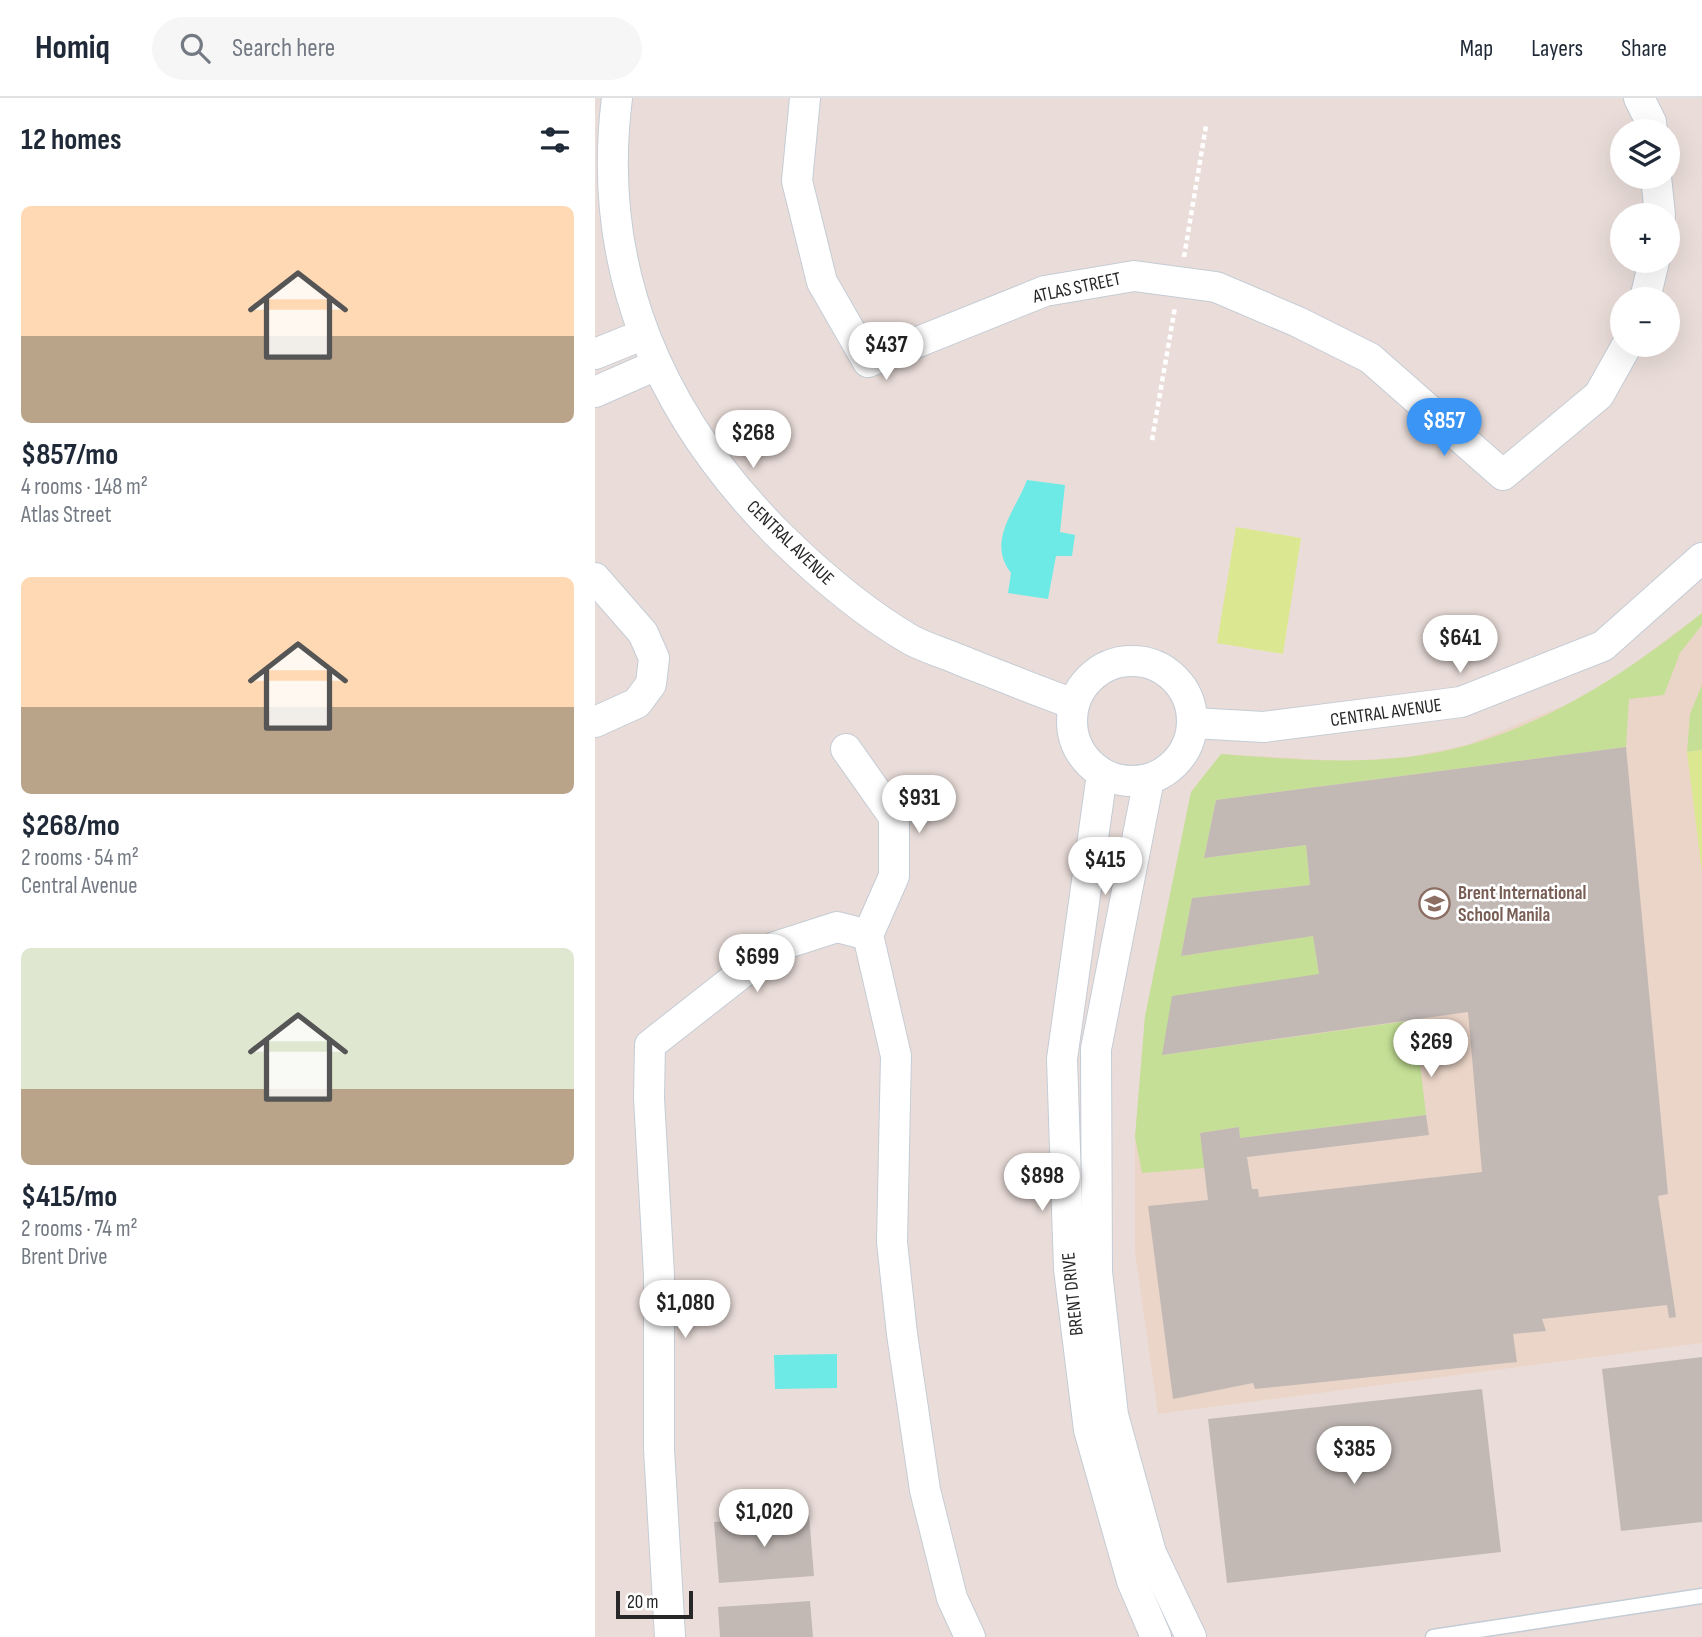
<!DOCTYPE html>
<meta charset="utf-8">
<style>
body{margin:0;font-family:"Sofia Sans Condensed",sans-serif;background:#f6f6f7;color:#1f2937;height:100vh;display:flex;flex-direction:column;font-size:26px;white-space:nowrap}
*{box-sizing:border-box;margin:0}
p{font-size:23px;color:#747a83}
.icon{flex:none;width:38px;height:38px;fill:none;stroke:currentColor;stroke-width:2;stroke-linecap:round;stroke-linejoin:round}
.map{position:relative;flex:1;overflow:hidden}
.side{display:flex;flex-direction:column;background:#fff;width:595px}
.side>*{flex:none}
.buttons{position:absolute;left:1015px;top:21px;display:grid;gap:14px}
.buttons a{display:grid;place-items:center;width:70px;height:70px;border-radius:50%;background:#fff;box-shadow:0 7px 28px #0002;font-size:35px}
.scale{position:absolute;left:21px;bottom:18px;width:77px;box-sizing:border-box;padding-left:7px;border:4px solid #272727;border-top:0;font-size:19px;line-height:24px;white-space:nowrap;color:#272727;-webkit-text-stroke:5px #fff;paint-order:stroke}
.price{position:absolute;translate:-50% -60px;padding:0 16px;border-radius:24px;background:#fff;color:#222;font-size:23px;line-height:46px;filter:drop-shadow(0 2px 4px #0008)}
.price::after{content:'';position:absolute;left:50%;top:42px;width:21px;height:16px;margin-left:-10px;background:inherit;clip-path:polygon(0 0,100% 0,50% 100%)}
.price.selected{background:#3b95f4;color:#fff}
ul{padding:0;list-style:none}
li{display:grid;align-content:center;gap:14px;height:371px;padding:0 21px}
li span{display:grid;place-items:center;height:217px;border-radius:10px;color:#555}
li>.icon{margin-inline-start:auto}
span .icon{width:126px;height:126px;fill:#fffc;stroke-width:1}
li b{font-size:30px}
h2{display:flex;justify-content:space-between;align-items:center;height:84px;padding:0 21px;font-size:30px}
header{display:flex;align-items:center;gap:42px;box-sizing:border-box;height:98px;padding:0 35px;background:#fff;border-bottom:2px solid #e0e1e3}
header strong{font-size:33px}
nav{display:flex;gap:38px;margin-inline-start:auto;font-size:24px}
.search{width:490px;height:63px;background:#f6f6f7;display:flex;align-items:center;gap:18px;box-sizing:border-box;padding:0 24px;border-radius:38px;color:#747a83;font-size:26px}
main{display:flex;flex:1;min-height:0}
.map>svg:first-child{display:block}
</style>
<header>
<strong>Homiq</strong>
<div class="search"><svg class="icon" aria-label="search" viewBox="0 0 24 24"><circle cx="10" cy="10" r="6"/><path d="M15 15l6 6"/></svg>Search here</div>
<nav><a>Map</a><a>Layers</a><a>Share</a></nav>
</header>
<main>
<section class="side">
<h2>12 homes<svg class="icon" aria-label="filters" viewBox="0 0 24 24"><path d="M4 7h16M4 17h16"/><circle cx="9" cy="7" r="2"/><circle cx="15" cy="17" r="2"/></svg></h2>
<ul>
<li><span style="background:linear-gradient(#ffd9b3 60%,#b9a48a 0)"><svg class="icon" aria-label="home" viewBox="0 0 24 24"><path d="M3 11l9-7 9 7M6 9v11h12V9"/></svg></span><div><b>$857/mo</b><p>4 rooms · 148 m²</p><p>Atlas Street</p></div></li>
<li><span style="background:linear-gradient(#ffd9b3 60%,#b9a48a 0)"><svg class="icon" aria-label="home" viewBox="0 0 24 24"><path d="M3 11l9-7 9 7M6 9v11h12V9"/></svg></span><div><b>$268/mo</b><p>2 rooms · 54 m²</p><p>Central Avenue</p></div></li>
<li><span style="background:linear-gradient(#dfe7d0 65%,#b9a48a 0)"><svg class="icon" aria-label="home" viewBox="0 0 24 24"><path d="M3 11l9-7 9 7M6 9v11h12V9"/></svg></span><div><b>$415/mo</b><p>2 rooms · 74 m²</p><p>Brent Drive</p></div></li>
</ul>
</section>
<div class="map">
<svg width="1107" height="1539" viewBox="0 0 1107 1539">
<rect width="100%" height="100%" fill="#eaddd9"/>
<path fill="#ebd5c8" d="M1107,515V1245L563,1316L540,1154V1039L550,918L596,694L626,656L751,663L814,659L871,647L977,604L1022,578Z"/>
<g fill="#c5e096">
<path d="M1107,515V527L1085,555L1069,597L1034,601L1031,649L621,702L609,760L711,747L715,787L597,800L586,858L718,838L724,876L568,957L820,922L831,1017L645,1040L644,1029L605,1035L610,1070L547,1075L540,1039L550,918L596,694L626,656C688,661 751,666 813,659C924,646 1022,583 1107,515Z"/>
<path d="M1107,587V652L1092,654L1095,616Z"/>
</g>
<g fill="#dce791">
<path d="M641,429L706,440L688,556L622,545Z"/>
<path d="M1107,652V774L1092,654Z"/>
</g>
<g fill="#6deae6">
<path d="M432,382L470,387L465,434L480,437L477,458H461L453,501L413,495L416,475C391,443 421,412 432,382Z"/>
<path d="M242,1256V1290L180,1291L179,1257Z"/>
</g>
<g fill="#c2b9b5">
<path d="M1031,649L1073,1096L1063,1098L1081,1219L1074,1220L1072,1207L947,1221L951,1233L918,1236L922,1264L660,1291L658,1285L578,1301L553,1108L613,1102L605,1035L644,1029L645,1040L831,1017L834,1037L652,1059L657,1091H663L664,1099L887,1074L873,914L567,957L577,898L724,876L718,838L586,858L597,800L715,787L711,747L609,760L621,702Z"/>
<path d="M1107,1259V1424L1026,1433L1007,1271Z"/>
<path d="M887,1291L906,1454L632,1485L613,1321Z"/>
<path d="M214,1417L219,1478L124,1485L119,1424Z"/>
<path d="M215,1503L218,1539H125L123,1509Z"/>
</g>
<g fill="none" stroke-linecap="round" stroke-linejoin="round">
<defs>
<path id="service" d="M838,1539L1107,1498"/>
<g id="minor">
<path d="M22,0C0,173 66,320 187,440C226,478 268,514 316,542C331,550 349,555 365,562C403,577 440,592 479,606"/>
<path d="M210,0L202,83L227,184L273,264L450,193L539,178L621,189L703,224L775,260L908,377L1004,297L1032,247"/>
<path d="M1044,0L1056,24L1057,33"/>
<path d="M1061,79L1065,117"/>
<path d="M1050,201L1059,163"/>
<path d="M0,256L47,237"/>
<path d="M0,294L59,268"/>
<path d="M0,480L48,535L59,560L56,586L42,605L0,624"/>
<circle cx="537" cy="623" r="60"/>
<path d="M598,625L669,629L866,604L1008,548L1107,460"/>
<path d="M251,651L299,719V778L273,837L301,958L297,1144L307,1236L330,1392L357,1500L375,1539"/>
<path d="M507,676L467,961L474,1171L494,1332L537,1483L561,1539"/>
<path d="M554,681L501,951L502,1174L518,1317L556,1455L596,1539"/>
<path d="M75,1539L64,1351V1177L54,1000L55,947L180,849L242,829L273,837"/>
</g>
</defs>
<use href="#service" stroke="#c4ccd5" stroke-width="17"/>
<use href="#minor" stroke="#c4ccd5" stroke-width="32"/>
<g stroke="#fff" stroke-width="4.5" stroke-dasharray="5 3.5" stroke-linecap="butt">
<path d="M589,159L611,28"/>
<path d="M557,342L580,209"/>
</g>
<use href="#service" stroke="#fff" stroke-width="14"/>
<use href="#minor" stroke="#fff" stroke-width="30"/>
</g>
<defs>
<symbol id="school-ring" viewBox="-11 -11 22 22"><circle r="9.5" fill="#fff" stroke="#8d6e63" stroke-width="1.5"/><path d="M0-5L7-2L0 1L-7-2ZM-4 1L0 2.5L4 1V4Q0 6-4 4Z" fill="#8d6e63"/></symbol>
</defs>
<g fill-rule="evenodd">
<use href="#school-ring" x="822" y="788" width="35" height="35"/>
</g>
<g text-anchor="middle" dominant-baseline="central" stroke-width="5" stroke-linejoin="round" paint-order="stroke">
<g font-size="19" fill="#272727" stroke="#fff">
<text transform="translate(482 190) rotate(-12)">ATLAS STREET</text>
<text transform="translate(195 445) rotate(44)">CENTRAL AVENUE</text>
<text transform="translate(791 615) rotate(-8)">CENTRAL AVENUE</text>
<text transform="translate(478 1196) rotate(-96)">BRENT DRIVE</text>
</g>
<g font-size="19" font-weight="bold" fill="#785e54" stroke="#fff" text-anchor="start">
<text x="863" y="795">Brent International<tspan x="863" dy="22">School Manila</tspan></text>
</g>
</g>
</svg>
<div class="buttons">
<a><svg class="icon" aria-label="layers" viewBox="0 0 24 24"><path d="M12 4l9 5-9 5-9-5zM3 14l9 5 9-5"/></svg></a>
<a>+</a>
<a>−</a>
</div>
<div class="scale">20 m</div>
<b class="price" style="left:291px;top:284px">$437</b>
<b class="price selected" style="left:849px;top:360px">$857</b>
<b class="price" style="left:158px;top:372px">$268</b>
<b class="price" style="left:865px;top:577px">$641</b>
<b class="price" style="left:324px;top:737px">$931</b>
<b class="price" style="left:510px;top:799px">$415</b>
<b class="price" style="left:162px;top:896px">$699</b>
<b class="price" style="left:836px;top:981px">$269</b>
<b class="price" style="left:447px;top:1115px">$898</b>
<b class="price" style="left:90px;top:1242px">$1,080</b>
<b class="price" style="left:759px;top:1388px">$385</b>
<b class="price" style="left:169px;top:1451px">$1,020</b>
</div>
</main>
